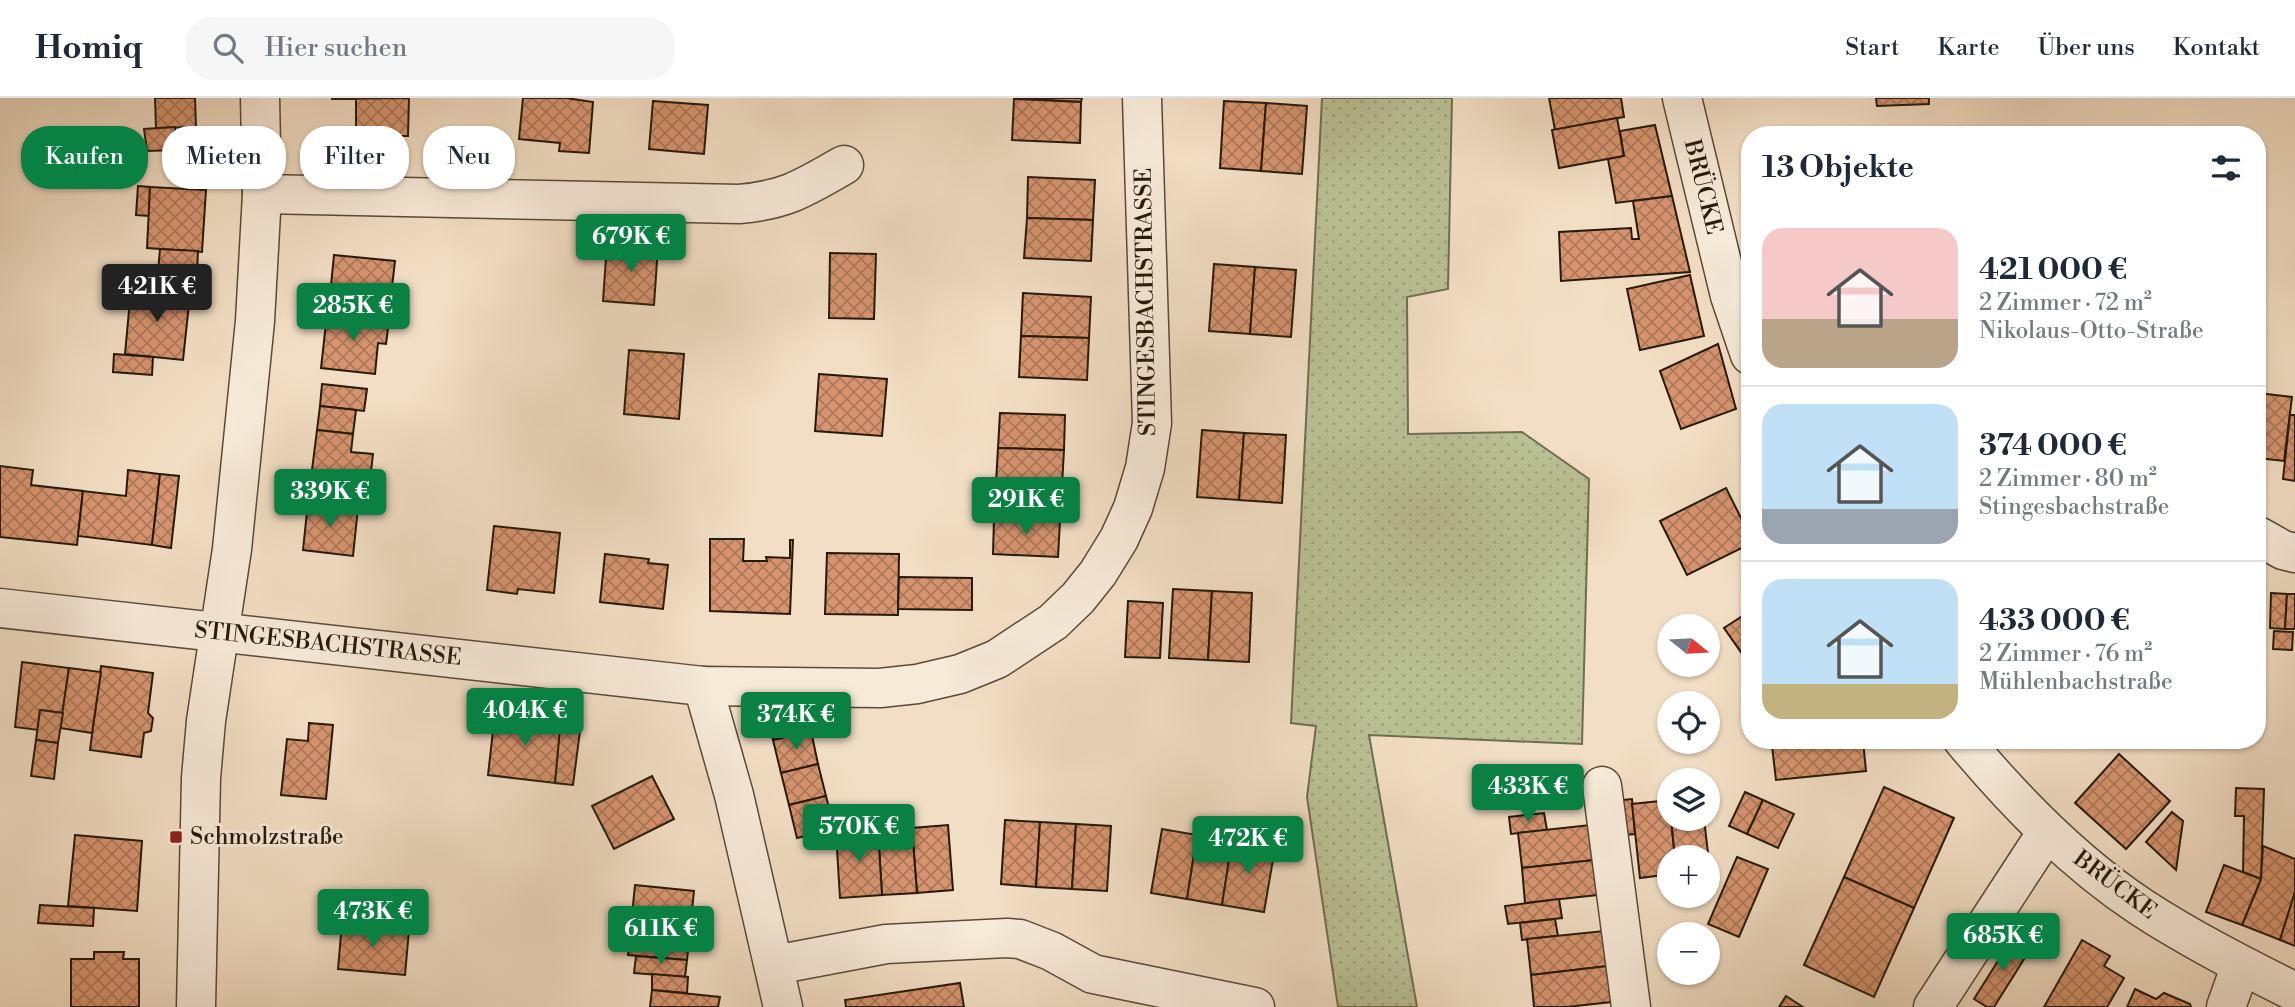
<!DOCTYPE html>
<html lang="de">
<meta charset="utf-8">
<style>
body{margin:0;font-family:"Libre Bodoni",serif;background:#f6f6f7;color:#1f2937;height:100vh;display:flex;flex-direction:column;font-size:26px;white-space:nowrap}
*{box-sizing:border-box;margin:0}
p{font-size:23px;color:#747a83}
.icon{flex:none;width:38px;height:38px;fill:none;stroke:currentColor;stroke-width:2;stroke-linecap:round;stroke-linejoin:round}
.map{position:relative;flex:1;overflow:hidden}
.drawer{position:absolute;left:1741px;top:28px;width:525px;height:623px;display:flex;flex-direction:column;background:#fff;border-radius:28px;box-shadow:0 2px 5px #0004}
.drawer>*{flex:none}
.top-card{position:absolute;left:21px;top:28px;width:665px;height:63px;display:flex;gap:14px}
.needle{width:46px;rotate:108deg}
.controls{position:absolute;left:1657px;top:516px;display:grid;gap:14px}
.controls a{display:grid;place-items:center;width:63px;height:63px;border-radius:50%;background:#fff;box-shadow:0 2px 5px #0004;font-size:35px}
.price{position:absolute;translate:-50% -60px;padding:0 16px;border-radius:7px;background:#0b8043;color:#fff;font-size:23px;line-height:46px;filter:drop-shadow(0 2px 4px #0008)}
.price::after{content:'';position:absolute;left:50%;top:42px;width:21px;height:16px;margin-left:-10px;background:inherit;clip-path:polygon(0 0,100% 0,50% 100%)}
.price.active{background:#222;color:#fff}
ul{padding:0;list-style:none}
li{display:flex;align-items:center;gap:21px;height:175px;padding:0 21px}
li+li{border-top:2px solid #e0e1e3}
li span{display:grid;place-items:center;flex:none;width:196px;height:140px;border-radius:21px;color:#555}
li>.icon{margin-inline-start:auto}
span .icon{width:84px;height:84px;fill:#fffc;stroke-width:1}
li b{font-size:30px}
h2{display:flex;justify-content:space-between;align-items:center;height:84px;padding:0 21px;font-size:30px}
.tag{padding:0 24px;border-radius:28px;background:#fff;box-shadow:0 2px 5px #0004;font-size:24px;line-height:63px}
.tag.active{background:#0b8043;color:#fff}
header{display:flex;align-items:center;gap:42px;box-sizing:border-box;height:98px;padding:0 35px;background:#fff;border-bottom:2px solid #e0e1e3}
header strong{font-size:33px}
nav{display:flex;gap:38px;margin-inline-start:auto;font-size:24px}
.search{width:490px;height:63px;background:#f6f6f7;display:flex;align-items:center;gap:18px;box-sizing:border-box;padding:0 24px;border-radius:28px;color:#747a83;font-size:26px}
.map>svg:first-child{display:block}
</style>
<header>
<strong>Homiq</strong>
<div class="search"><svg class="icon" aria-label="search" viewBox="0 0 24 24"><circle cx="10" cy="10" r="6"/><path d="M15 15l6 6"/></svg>Hier suchen</div>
<nav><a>Start</a><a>Karte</a><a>Über uns</a><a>Kontakt</a></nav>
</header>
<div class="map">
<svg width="2295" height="909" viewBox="0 0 2295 909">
<defs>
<pattern id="park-dots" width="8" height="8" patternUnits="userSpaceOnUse" patternTransform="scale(1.75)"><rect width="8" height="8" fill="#b9c195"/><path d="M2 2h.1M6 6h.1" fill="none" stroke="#9fa57f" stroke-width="1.8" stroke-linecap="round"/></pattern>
<pattern id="building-cross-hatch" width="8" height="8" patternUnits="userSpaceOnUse" patternTransform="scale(1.75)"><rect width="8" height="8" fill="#d6946f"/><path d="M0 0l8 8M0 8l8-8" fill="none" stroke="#ad7859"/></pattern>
</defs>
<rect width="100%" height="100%" fill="#f2dec4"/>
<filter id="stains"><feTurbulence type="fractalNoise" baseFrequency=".00286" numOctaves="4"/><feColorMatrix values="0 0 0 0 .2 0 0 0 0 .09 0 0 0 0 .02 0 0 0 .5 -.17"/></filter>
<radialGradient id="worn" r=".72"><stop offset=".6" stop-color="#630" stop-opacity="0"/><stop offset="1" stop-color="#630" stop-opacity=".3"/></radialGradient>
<path fill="url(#park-dots)" stroke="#706e50" stroke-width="2" d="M1322,0H1452L1448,191L1407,199L1408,336L1522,334L1589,381L1582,646L1369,637L1417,909H1338L1307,699L1316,628L1291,625Z"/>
<g fill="url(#building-cross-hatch)" stroke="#261a0a" stroke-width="2">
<path d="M155,0H195L196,29L156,30Z"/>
<path d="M409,0L408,38H389L385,43H376L371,38H356V1H331Z"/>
<path d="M523,0H566L593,4L589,55L559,53L560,45L519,41Z"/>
<path d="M1014,0H1082L1081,4Z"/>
<path d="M1549,0H1621L1624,19L1555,32Z"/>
<path d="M1876,0H1929V6L1877,8Z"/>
<path d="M1014,1L1081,4L1080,45L1012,42Z"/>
<path d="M653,3L708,7L704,56L649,51Z"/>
<path d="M1224,3L1266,5L1261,73L1220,70Z"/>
<path d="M1266,5L1307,8L1302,76L1261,73Z"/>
<path d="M1617,20L1624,58L1559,70L1552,32Z"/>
<path d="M1655,27L1672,98L1616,105L1608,61L1624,58L1620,33Z"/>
<path d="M175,29L176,52L147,53L144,31Z"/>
<path d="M329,46H368L367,70L329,69Z"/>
<path d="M1028,79L1095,82L1093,122L1027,120Z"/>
<path d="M138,88L150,89L149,118L136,117Z"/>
<path d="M150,89L206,92L202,154L147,150Z"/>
<path d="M1672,98L1690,174L1561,183L1559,134L1631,130L1632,141H1639L1633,103Z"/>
<path d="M1027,120L1093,122L1091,163L1024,160Z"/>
<path d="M607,145L658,149L654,207L603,203Z"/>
<path d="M160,151L198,153L197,176L158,174Z"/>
<path d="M830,155L876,156L874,221L829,220Z"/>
<path d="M334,157L395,163L392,189L384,188L381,222L328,217Z"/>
<path d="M1214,166L1255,169L1250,236L1209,233Z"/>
<path d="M1255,169L1296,172L1291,239L1250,236Z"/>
<path d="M1690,177L1704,238L1640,252L1627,191Z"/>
<path d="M131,191L190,197L183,262L125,256Z"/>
<path d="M1023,195L1091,199L1089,240L1021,238Z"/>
<path d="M327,216L389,223L386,246L378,245L375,276L321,270Z"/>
<path d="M1021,238L1089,240L1087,282L1019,279Z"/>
<path d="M1718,246L1736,311L1681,331L1660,273Z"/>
<path d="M629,252L684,256L679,321L624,316Z"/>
<path d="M114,256L153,259L152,277L113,274Z"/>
<path d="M819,276L887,281L882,338L815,333Z"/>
<path d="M322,286L367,291L364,313L320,308Z"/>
<path d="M2258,295L2292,299L2284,363L2258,360Z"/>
<path d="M320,308L356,312L353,336L317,332Z"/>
<path d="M1000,315L1065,317L1064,352L998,350Z"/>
<path d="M2290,317H2295V383L2283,381Z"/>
<path d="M317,332L353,336L351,354L373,356L370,382L362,381L358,410L308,404Z"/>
<path d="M1202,332L1244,335L1239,402L1197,399Z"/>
<path d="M1244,335L1286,337L1282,405L1239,402Z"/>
<path d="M998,350L1064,352L1062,387L996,385Z"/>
<path d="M0,368L33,372L31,387L83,393L77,447L0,439Z"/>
<path d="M128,372L160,376L152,447L78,438L83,393L126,398Z"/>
<path d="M160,376L179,378L171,450L152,447Z"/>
<path d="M996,385L1062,387L1060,423L994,420Z"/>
<path d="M1726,390L1750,438V446L1687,477L1660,423Z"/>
<path d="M308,404L358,410L353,458L303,452Z"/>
<path d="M994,420L1060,423L1058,459L993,456Z"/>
<path d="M494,428L560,435L554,495L518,491L517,496L487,492Z"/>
<path d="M710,441H744L743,463H767L766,459L790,460V442H793L790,516L710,513Z"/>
<path d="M827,455L899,456L898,517L825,516Z"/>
<path d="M605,456L649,461L648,465L668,467L663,511L600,504Z"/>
<path d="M899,479L972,480V512L898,511Z"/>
<path d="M1173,491L1212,493L1208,562L1169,560Z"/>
<path d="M1212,493L1252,495L1249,564L1208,562Z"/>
<path d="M2271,495L2287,496L2285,531L2270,530Z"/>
<path d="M2287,496H2295V531H2285Z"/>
<path d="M1128,503L1163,505L1160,560L1125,559Z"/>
<path d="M1750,513V567L1724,530Z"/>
<path d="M2274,533L2293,534L2292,552L2273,551Z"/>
<path d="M22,564L69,570L63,615L40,612L38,632L15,629Z"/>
<path d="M101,568L153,575L148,615L153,620L151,633L144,635L141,659L90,652Z"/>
<path d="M69,570L101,574L92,635L60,630Z"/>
<path d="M40,612L63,615L58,645L36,642Z"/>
<path d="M495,615L562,623L555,685L488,677Z"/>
<path d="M806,615L811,633L773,642L768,624Z"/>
<path d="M309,625L333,627L326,701L281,697L287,641L308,643Z"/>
<path d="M560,631L580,633L573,687L555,685Z"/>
<path d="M811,633L818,666L781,675L773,642Z"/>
<path d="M36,642L58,645L54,681L31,678Z"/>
<path d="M1833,642H1863L1866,673L1776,682L1772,648Z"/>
<path d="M2119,656L2170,703L2126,751L2075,705Z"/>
<path d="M818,666L826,698L789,707L781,675Z"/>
<path d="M652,678L674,721L614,751L592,708Z"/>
<path d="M1884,689L1954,720L1914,810L1844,779Z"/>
<path d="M2236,690L2264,691L2261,781L2243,774L2244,718H2235Z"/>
<path d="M1745,694L1763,702L1747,736L1729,728Z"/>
<path d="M826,698L834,731L797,740L789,707Z"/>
<path d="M1632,701L1635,736L1616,738L1613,703Z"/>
<path d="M1669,702L1675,760H1670V776L1640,780L1632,706Z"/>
<path d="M1763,702L1794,716L1778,750L1747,736Z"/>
<path d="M2172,714L2183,723L2176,772L2146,744Z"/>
<path d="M1544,715L1547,732L1511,736L1509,719Z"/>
<path d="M1671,721H1704L1710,772H1708V760H1675Z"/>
<path d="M1005,722L1040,724L1036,789L1001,786Z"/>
<path d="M1040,724L1076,726L1072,791L1036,789Z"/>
<path d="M1076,726L1111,728L1107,793L1072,791Z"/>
<path d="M948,727L953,792L917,795L912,730Z"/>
<path d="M1590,727L1594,762L1522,770L1518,735Z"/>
<path d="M912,730L917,795L882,797L878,733Z"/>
<path d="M1162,731L1197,737L1187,801L1151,795Z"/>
<path d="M878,733L882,797L840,800L836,735Z"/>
<path d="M75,737L142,743L137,813L68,808Z"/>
<path d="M1197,737L1232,743L1222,807L1187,801Z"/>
<path d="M1232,743L1275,750L1264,814L1222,807Z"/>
<path d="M2263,748L2295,761V794L2280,842L2242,827L2261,781Z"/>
<path d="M1737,759L1768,771L1739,839L1708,826Z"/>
<path d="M1594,762L1597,797L1525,805L1522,770Z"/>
<path d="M2224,767L2261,781L2242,827L2206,814Z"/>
<path d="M1844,779L1914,810L1874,899L1804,867Z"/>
<path d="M635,787L694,793L687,862L628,857Z"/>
<path d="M2295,794V848L2280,842Z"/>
<path d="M1559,801L1562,820L1508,826L1505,808Z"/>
<path d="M40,807L94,810L93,828L38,825Z"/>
<path d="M1555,821L1558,838L1522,842L1520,825Z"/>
<path d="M342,825L361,827V825L409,832L405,877L338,871Z"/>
<path d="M1604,833L1608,868L1531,877L1527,841Z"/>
<path d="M2013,839L2031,850L1994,909H1987L1974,901Z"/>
<path d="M2082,842L2110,858L2104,868L2124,880L2107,909H2044Z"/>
<path d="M94,854H124L123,861H139V909H71V861H94Z"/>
<path d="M636,858L687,862L685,879L634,875Z"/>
<path d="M1608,868L1611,904L1567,909H1534L1531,877Z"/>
<path d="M652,876L688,879L687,895L652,892Z"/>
<path d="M960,885L964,909H846L845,902Z"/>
<path d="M2135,891L2156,901L2164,895L2190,906L2191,909H2127Z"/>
<path d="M652,892L720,899L718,909H650Z"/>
<path d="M1786,898L1803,909H1779Z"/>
</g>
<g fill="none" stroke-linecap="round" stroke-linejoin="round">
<defs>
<g id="minor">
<path d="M1682,0L1730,198L1750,257"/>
<path d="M262,96L739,106C786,102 804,90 844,67"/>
<path d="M2258,438L2283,452L2295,455"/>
<path d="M0,510L703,588L880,590L917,586L960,576L997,561L1053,524L1078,500L1098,475L1119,441L1133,410L1145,370L1152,325L1142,0"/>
<path d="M703,588L734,697L783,909"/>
<path d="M1963,642C2015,704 2073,764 2141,809C2190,841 2243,868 2295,894"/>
<path d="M1602,688L1631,909"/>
<path d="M775,867L886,846L1007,840L1020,841L1051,853L1093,876L1255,909"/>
<path d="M196,909L201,680L206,623L232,451L255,223L262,96L260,0"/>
<path d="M1933,909L2047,734"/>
<path d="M2226,909L2241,867"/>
</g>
</defs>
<use href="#minor" stroke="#594b38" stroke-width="41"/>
<use href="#minor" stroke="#f7ead9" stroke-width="38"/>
</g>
<rect fill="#8f2418" stroke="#f7ead9" stroke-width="2.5" x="169" y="732" width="14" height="14" rx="3.5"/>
<g text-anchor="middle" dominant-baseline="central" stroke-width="6" stroke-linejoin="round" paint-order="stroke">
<g font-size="23" fill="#261a0a" stroke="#f7ead9">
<text transform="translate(1703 89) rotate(76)">BRÜCKE</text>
<text transform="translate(1146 204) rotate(-91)">STINGESBACHSTRASSE</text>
<text transform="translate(328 546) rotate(6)">STINGESBACHSTRASSE</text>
<text transform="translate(2115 787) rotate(37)">BRÜCKE</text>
</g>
<g font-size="23" fill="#261a0a" stroke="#f7ead9" text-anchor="start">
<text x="190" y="739">Schmolzstraße</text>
</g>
</g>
<rect width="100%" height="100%" filter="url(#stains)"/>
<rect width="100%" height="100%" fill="url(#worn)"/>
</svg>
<div class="controls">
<a><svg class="needle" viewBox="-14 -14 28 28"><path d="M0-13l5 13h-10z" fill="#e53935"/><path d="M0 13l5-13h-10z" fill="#747a83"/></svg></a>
<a><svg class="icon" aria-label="locate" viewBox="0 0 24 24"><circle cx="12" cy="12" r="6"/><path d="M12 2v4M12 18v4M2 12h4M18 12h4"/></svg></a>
<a><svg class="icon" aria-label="layers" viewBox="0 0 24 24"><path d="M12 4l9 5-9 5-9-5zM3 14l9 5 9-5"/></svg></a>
<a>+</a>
<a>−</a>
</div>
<b class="price" style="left:631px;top:176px">679K €</b>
<b class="price active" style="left:157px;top:226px">421K €</b>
<b class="price" style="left:353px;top:245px">285K €</b>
<b class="price" style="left:330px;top:431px">339K €</b>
<b class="price" style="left:1026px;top:439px">291K €</b>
<b class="price" style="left:525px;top:650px">404K €</b>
<b class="price" style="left:796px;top:654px">374K €</b>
<b class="price" style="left:1528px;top:726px">433K €</b>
<b class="price" style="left:859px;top:766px">570K €</b>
<b class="price" style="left:1248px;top:778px">472K €</b>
<b class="price" style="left:373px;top:851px">473K €</b>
<b class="price" style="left:661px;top:868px">611K €</b>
<b class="price" style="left:2003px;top:875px">685K €</b>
<div class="top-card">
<a class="tag active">Kaufen</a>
<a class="tag">Mieten</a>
<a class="tag">Filter</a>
<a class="tag">Neu</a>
</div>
<section class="drawer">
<h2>13 Objekte<svg class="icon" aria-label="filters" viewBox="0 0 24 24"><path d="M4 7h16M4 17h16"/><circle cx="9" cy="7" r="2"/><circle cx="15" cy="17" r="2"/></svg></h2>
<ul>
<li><span style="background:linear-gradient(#f6c9c9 65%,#b9a48a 0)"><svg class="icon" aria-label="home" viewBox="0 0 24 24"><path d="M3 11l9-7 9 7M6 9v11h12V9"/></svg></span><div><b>421 000 €</b><p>2 Zimmer · 72 m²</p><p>Nikolaus-Otto-Straße</p></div></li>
<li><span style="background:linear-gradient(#bfe0f5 75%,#9aa5b1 0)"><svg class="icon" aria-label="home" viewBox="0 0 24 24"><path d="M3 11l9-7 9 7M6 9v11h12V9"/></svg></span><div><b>374 000 €</b><p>2 Zimmer · 80 m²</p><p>Stingesbachstraße</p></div></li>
<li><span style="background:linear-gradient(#bfe0f5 75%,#c2b280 0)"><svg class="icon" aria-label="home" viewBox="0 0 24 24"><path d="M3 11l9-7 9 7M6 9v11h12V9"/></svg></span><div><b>433 000 €</b><p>2 Zimmer · 76 m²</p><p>Mühlenbachstraße</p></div></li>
</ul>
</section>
</div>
